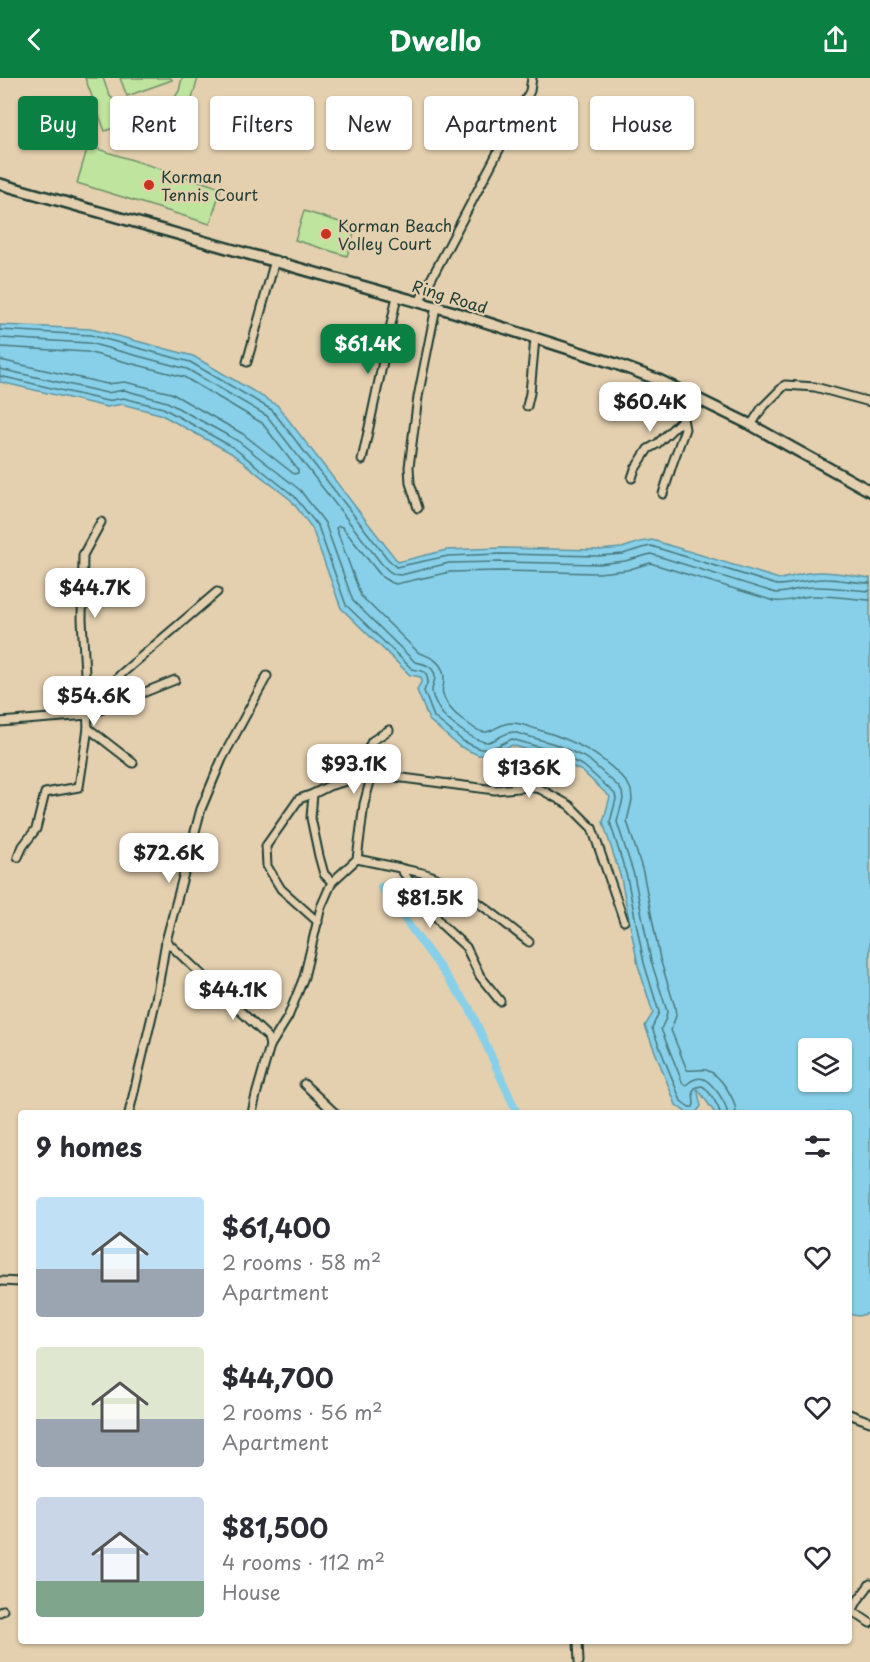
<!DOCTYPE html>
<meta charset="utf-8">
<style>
body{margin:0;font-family:"Playpen Sans",sans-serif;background:#f2f2f3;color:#2b2b33;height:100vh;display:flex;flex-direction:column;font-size:22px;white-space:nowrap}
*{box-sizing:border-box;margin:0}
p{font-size:20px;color:#7c7c81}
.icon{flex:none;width:33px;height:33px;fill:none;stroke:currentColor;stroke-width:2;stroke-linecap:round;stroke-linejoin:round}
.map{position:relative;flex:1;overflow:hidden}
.drawer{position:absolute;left:18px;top:1032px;width:834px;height:534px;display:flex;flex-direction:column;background:#fff;border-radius:6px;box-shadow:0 2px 4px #0004}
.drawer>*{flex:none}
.top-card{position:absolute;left:18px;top:18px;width:834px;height:54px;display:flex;gap:12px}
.buttons{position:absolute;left:798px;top:960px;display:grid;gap:12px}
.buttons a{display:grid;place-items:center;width:54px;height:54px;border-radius:6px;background:#fff;box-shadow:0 2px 4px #0004;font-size:30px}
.price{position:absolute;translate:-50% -51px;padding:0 14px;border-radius:12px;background:#fff;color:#222;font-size:20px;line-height:39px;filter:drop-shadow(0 2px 3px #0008)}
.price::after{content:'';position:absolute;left:50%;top:36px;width:18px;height:14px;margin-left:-9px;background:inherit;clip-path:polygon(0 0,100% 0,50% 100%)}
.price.active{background:#0b8043;color:#fff}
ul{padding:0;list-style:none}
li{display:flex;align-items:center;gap:18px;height:150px;padding:0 18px}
li span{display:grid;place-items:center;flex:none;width:168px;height:120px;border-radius:6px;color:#555}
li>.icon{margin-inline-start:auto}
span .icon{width:72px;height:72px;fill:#fffc;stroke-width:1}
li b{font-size:26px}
h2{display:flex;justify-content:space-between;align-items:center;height:72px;padding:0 18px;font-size:26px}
.tag{padding:0 21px;border-radius:6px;background:#fff;box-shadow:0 2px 4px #0004;font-size:21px;line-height:54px}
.tag.active{background:#0b8043;color:#fff}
header{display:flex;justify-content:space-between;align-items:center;height:78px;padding:0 18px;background:#0b8043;color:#fff;font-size:27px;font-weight:700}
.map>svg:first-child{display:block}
</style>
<header><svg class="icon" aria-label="back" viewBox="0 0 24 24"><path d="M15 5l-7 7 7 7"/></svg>Dwello<svg class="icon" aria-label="share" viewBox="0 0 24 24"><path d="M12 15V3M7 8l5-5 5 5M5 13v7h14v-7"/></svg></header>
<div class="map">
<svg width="870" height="1584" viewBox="0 0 870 1584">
<rect width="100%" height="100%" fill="#e4d0af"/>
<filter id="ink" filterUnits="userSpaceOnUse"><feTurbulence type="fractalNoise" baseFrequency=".0167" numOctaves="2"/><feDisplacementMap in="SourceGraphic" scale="12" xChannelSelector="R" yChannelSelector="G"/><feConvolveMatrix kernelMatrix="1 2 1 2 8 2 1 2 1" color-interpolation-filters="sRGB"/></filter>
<g filter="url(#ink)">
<g fill="#bfe49e" stroke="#6f9069" stroke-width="1.5">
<path d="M85,0H103C105,5 107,13 110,18C125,37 152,29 172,24L179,13L182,0H198L191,24L180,38L159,46L140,51L121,47L105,53Z"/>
<path d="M120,0H171L172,2L127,18Z"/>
<path d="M88,68L221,110L210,146L77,105Z"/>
<path d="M304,133L356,149L347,178L295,162Z"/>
</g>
<path fill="#88d0e9" stroke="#5e95a1" stroke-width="1.5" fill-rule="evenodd" d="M0,247L91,251L193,278L277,327L398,484L447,472L500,470L598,472L622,470L640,464L652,462L779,501C787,500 794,498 802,496C824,491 849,497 870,500V1235L858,1238L849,1236V1035H715L697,1010L701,1028L696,1035H687L676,1027L645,948L653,935L638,887L621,800L603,744L610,719L582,693L550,679L512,667L493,677H478L459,668L429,642L417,612L422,602L421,599L410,597L341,530L312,450L291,422L231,375L160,336L122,326L107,329L0,304ZM808,970H842V1004H808Z"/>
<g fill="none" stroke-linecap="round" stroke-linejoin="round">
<g stroke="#49787c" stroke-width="1.5">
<path d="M0,252L90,257L190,284L272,332L387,480L396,489L448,478L500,476L598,478L623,476L642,470L651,468L777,507C794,507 809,500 826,501C841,501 855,505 870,505"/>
<path d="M0,260L89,265L187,291L267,338L381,485C387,492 392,497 401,497L449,485L500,484L599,486L625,483L651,476L776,515C789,515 800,509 813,509C832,508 851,512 870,513"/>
<path d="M0,269L87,274L184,299L262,345L298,392V395L294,396L243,356L171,315L125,304L107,306L0,282"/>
<path d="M0,291L107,315L124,312L167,324L238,363L300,412L325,445L353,523L415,584C421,585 427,586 432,591C439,600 432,604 432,613C432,618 438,630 441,634C448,644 475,664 487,664C496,663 503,655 513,654L555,666L588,681L619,709L622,714L623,721L617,744L634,797L651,883L667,933L666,940L661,951L683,1006L686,1007C701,993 709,1003 719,1016C723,1023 727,1027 727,1035"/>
<path d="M0,298L107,323L123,320L163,330L234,370L294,418L318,448L346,527L412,591L422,593L426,595L428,603L424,613L434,639L463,663L480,671H491L512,661L552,673L584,688L615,716L616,721L610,744L627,799L644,885L659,934L652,950L681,1023L689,1029H693L694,1026L693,1013L696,1009C698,1009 700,1008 702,1008C708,1010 719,1029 720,1035"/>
<path d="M736,1035C736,1021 720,996 706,992C700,991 693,993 687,992L671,952L676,938L675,929L660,881L643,794L627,743L632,722L631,712L628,706C604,677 574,662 539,652C530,649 521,645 512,645C493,645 491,664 470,647C458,639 447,630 443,616C441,611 444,608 444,603C445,586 433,579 419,575L361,518L336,450L339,448L342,449L382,499L390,504L396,506L450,494L500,493L599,495L627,492L650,485L774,523C789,525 799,518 812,518C832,517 851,521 870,522"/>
</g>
<path stroke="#88d0e9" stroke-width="8" d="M381,809L469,929L517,1035"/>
<defs>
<g id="minor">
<path d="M419,224L530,13L532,0"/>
<path d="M247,284L275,182"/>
<path d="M527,328L530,315L535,260"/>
<path d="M751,347L762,330L785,307L815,309L870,324"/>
<path d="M362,382L397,218"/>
<path d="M632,400L635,391L648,371L657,366L683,341L692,318"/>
<path d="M663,416L672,387L685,351L683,341"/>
<path d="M418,430L410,405L409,389L418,319L436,229"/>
<path d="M90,635L120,597L217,514"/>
<path d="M0,644L88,637L175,602"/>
<path d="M88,650L133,685"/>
<path d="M313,716L299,721L266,768L267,788L281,811L318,844"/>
<path d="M18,779L23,768L36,751L45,715L79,709L88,650L82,541L83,477L101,444"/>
<path d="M357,781L400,790L443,848L466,869L480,898L500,923"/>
<path d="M400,790C410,793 422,794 432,798C468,813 499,841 529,864"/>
<path d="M332,804L357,781L364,726L372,696L369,669L372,663L389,652"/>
<path d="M166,863L268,959L270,968L256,1017L252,1035"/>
<path d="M270,968L288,939L304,899L321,829L332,804L324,796L319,778L311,740L313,716L329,708L372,696L495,712L530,709L540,711L569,727L592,750L624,843"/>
<path d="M304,1006L335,1035"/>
<path d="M129,1035L156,921L166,863L201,731L222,681L267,598"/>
<path d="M0,1203L21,1204"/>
<path d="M849,1336L870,1344"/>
<path d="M870,1506L858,1522L852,1533L870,1545"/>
<path d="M0,1534L3,1532"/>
<path d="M578,1563L579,1584"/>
</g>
<path id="secondary" d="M0,106L454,234L616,286L659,302L751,347L870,413"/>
</defs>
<use href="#minor" stroke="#1f3d34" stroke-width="11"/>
<use href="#secondary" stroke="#1f3d34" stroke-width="14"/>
<use href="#minor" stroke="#e4d0af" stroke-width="7"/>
<use href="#secondary" stroke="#e4d0af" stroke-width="9"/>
</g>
</g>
<g fill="#c8321e" stroke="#e4d0af" stroke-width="2">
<circle cx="149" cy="107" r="6"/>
<circle cx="326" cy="156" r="6"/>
</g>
<g text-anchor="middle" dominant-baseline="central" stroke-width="4.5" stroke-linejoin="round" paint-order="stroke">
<g font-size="16" fill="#1f3d34" stroke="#e4d0af" text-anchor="start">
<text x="161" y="98">Korman<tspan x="161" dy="18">Tennis Court</tspan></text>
<text x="338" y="147">Korman Beach<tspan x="338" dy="18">Volley Court</tspan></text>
</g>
<g font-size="16" fill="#1f3d34" stroke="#e4d0af">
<text transform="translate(450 218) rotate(17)">Ring Road</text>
</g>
</g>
</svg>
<div class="buttons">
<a><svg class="icon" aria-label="layers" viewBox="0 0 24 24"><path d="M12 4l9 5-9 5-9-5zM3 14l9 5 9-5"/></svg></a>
</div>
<b class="price active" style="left:368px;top:297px">$61.4K</b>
<b class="price" style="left:650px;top:355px">$60.4K</b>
<b class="price" style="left:95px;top:541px">$44.7K</b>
<b class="price" style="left:94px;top:649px">$54.6K</b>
<b class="price" style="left:354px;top:717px">$93.1K</b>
<b class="price" style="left:529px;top:721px">$136K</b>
<b class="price" style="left:169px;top:806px">$72.6K</b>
<b class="price" style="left:430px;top:851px">$81.5K</b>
<b class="price" style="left:233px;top:943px">$44.1K</b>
<div class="top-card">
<a class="tag active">Buy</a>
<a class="tag">Rent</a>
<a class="tag">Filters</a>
<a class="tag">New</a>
<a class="tag">Apartment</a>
<a class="tag">House</a>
</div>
<section class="drawer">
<h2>9 homes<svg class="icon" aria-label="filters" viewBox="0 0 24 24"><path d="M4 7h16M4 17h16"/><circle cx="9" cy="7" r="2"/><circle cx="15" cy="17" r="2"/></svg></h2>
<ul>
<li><span style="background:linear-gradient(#bfe0f5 60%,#9aa5b1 0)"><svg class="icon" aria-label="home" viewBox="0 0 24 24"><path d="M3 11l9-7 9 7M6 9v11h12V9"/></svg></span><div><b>$61,400</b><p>2 rooms · 58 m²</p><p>Apartment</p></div><svg class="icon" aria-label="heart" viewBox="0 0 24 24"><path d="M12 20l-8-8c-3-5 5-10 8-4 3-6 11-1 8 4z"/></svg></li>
<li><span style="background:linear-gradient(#dfe7d0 60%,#9aa5b1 0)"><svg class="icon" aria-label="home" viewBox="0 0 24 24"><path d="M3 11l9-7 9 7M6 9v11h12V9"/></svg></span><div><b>$44,700</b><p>2 rooms · 56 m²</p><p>Apartment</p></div><svg class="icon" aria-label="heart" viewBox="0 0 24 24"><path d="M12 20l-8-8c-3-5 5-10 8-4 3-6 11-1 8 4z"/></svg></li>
<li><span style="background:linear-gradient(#c9d6e8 70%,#7fa58c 0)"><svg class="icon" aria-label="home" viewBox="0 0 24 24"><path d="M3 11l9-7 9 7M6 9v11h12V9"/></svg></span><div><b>$81,500</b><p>4 rooms · 112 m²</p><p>House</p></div><svg class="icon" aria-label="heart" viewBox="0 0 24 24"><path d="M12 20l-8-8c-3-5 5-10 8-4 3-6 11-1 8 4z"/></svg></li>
</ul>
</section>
</div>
